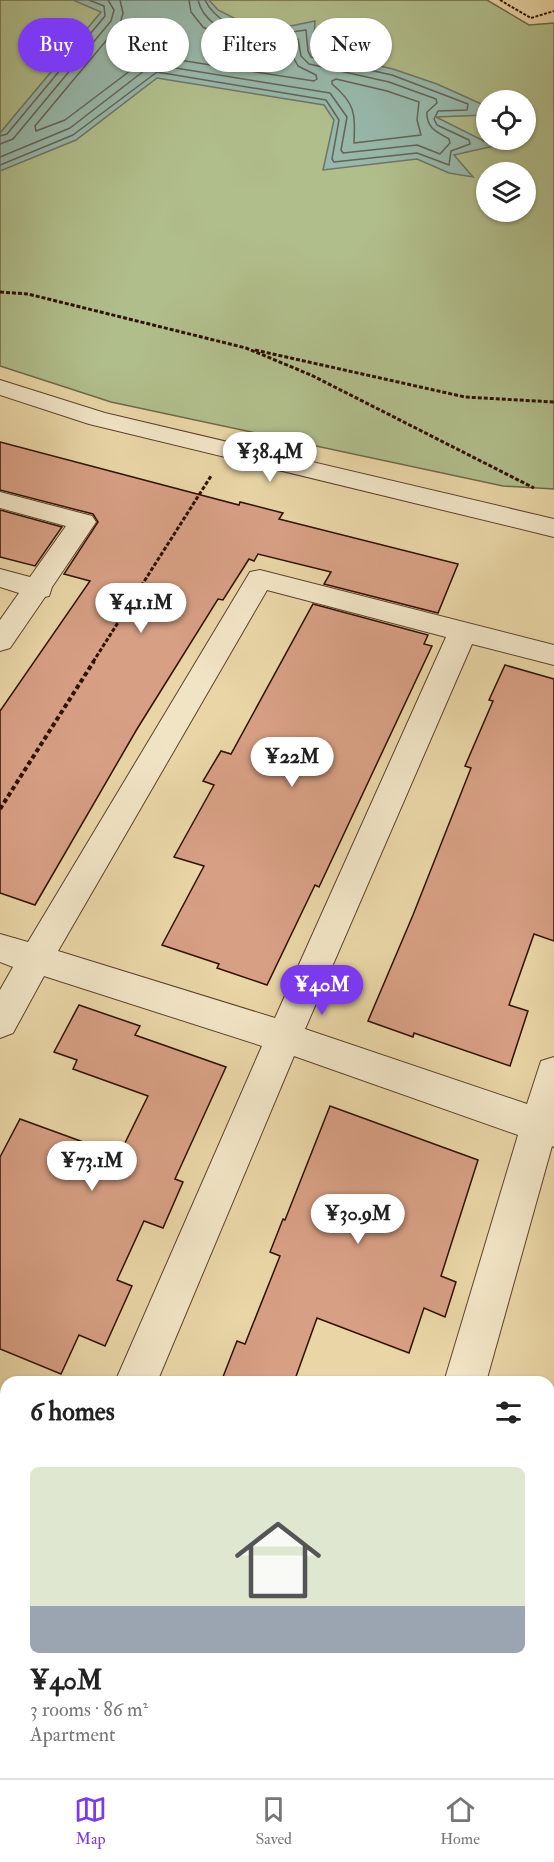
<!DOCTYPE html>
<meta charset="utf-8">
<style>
body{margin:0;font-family:"IM FELL Double Pica",serif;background:#f2f2f2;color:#222;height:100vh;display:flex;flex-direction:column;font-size:22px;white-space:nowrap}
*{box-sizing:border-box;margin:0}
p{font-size:20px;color:#767676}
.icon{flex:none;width:33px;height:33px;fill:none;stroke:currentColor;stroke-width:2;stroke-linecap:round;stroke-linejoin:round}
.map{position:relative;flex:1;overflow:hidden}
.sheet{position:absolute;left:0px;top:1376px;width:555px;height:404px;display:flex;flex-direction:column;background:#fff;border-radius:18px 18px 0 0;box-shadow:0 2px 4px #0004}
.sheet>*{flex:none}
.guide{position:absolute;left:18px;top:18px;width:519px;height:54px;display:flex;gap:12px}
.tools{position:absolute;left:476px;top:90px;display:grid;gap:12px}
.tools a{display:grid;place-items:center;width:60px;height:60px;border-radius:50%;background:#fff;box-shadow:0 2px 4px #0004;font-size:30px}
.price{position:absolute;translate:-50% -51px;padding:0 14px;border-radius:21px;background:#fff;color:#222;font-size:20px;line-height:39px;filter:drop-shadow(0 2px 3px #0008)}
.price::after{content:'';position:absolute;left:50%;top:36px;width:18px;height:14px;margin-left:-9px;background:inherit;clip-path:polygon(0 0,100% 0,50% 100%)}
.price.selected{background:#7c3aed;color:#fff}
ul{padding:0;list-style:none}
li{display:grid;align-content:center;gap:12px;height:318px;padding:0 30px}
li span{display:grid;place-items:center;height:186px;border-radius:9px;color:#555}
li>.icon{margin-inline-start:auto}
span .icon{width:108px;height:108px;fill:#fffc;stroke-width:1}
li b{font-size:26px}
h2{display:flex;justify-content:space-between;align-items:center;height:72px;padding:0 30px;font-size:26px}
.pill{padding:0 21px;border-radius:27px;background:#fff;box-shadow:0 2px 4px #0004;font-size:21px;line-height:54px}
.pill.selected{background:#7c3aed;color:#fff}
.tabs{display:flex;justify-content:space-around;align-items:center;height:84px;border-top:2px solid #e0e0e0;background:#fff;font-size:16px;color:#767676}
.tabs a{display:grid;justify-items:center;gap:3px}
.tabs .selected{color:#7c3aed}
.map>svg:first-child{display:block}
</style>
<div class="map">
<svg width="554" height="1778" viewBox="0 0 554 1778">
<rect width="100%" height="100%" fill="#e9d5a6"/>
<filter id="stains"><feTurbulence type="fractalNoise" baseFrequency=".00333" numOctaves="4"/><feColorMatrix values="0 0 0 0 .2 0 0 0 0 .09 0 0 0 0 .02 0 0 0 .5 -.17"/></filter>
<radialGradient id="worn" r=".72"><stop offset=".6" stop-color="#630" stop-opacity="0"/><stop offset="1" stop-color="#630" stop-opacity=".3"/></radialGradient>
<path fill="#b0be8b" stroke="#706847" stroke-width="1.5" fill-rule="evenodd" d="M0,0H487L529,25L554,23V489L503,486L111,402L0,366ZM486,100H525V140H486ZM486,172H525V212H486Z"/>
<path fill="#97b8aa" stroke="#6d7567" stroke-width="1.5" d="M73,0H209L218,10L261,32L315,21L313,51L393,69L437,84L486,106V115L436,117L494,146L454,155L473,177L449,173L417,159L323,170L334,120L324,105L157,78L76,140L0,171V133L101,12Z"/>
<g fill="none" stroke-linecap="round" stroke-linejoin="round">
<g stroke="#636456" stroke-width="1.5">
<path d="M120,0L123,13L120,24L35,126L36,131L65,120L143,61L153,56L314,81L317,79L316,75L298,66L289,50L262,54L250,52L203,27L191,12L189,0"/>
<path d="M336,79L387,91L419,102L417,120L421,135L354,143C355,114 356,104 332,84V81Z"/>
<path d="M0,136L7,134L105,16L104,6L89,0"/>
<path d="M0,144L13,139L111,21L114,10L108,0"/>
<path d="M0,157L70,128L149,67L157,65L330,93L347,117L341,150L343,153L417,145L440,154L450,143L449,139C437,132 426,128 427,112L437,103L436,99L389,82L309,64L301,56L298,39L263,45L255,44C233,34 204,26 198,0"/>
<path d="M0,165L73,135L157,72L326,100L339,120L332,159L334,162L417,153L449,165L451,151L470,144L469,140L437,125L434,119L438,111L467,110L468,104L392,75L311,57L308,51L306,30C292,31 278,37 264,37C244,37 213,18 205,0"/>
</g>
</g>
<g fill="#d79f84" stroke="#2f1103" stroke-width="1.5">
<path d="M0,442L239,505L240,502L283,513L279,519L458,564L438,613L324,584L331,572L258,554L254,561L249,559L223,600L218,599L137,729L35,905L0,893V711L90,581L64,574L98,522L93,514L0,490Z"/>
<path d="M0,510L62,527L35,566L0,557Z"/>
<path d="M313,604L428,635L424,644L432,646L319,887L315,885L267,985L217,968L219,964L162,945L204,866L174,857L214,785L203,781L221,751L231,754Z"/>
<path d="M505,665L554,679V941L534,934L509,1005L528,1011L510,1066L414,1033L413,1037L368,1021L413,915L471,768L465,766L493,701L489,700Z"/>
<path d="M79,1005L140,1026L135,1035L226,1067L175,1179L183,1182L163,1228L144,1221L117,1280L132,1286L105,1346L79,1335L61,1374L0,1349V1157L20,1119L119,1155L148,1096L73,1069L77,1060L54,1052Z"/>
<path d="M330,1106L478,1160L441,1276L456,1282L445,1317L424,1308L409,1353L317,1318L294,1382H221L237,1341L245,1344L280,1256L270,1252L283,1219L285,1220Z"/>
</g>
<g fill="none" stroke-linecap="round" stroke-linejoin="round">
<defs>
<g id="minor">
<path d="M0,380L105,413L554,519V537L89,424L0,395Z"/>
<path d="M0,492L92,516L96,522L52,587L49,596L45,597L10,648L0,651V620L19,593L0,587V569L30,577L66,526L0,508Z"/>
<path d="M260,570L554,645V665L472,644L305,1029L527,1104L541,1061L554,1057V1147L552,1146L486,1382H444L518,1135L294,1056L157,1382H115L262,1046L44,976L13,1033L0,1038V990L13,967L0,962V934L28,942L250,572ZM267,590L446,637L275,1018L58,951Z"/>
<path d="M6,1658V1717L0,1720V1661Z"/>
<path d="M328,1773H376L374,1778H326Z"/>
</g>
</defs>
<use href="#minor" stroke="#5e422c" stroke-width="2"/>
<path stroke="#2f1103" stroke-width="2" stroke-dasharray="3 1.5" stroke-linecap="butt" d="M500,0L531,18L554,11"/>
<g stroke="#2f1103" stroke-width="3" stroke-dasharray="4 2" stroke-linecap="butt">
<path d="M0,292L28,294L246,348L311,375L534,488"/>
<path d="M255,350L465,397L554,402"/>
<path d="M93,662L211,476"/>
</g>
<path stroke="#2f1103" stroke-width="4" stroke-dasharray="4.5 3" stroke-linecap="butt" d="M0,809L94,661"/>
<use href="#minor" fill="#f1e4c5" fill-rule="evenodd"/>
</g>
<rect width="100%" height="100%" filter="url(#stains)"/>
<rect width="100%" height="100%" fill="url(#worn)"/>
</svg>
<div class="tools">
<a><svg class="icon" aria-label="locate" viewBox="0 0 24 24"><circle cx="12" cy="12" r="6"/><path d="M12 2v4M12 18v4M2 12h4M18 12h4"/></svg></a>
<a><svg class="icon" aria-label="layers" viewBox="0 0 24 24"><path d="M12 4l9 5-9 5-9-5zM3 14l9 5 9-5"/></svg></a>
</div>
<b class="price" style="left:270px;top:483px">¥38.4M</b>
<b class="price" style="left:141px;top:634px">¥41.1M</b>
<b class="price" style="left:292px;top:788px">¥22M</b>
<b class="price selected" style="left:322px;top:1016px">¥40M</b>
<b class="price" style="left:92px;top:1192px">¥73.1M</b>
<b class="price" style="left:358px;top:1245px">¥30.9M</b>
<div class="guide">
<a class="pill selected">Buy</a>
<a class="pill">Rent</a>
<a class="pill">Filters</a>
<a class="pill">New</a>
</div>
<section class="sheet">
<h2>6 homes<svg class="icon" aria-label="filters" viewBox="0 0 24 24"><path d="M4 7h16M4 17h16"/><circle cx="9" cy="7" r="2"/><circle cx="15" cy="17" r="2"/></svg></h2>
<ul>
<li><span style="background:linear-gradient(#dfe7d0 75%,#9aa5b1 0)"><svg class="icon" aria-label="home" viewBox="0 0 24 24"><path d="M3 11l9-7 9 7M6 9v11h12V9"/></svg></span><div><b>¥40M</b><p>3 rooms · 86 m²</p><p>Apartment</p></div></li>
</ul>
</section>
</div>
<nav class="tabs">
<a class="selected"><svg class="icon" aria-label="map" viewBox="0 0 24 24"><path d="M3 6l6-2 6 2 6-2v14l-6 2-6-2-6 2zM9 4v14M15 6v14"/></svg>Map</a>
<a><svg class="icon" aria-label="saved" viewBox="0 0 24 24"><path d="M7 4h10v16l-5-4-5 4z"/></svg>Saved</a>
<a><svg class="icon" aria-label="home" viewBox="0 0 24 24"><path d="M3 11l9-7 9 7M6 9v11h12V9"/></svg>Home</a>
</nav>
